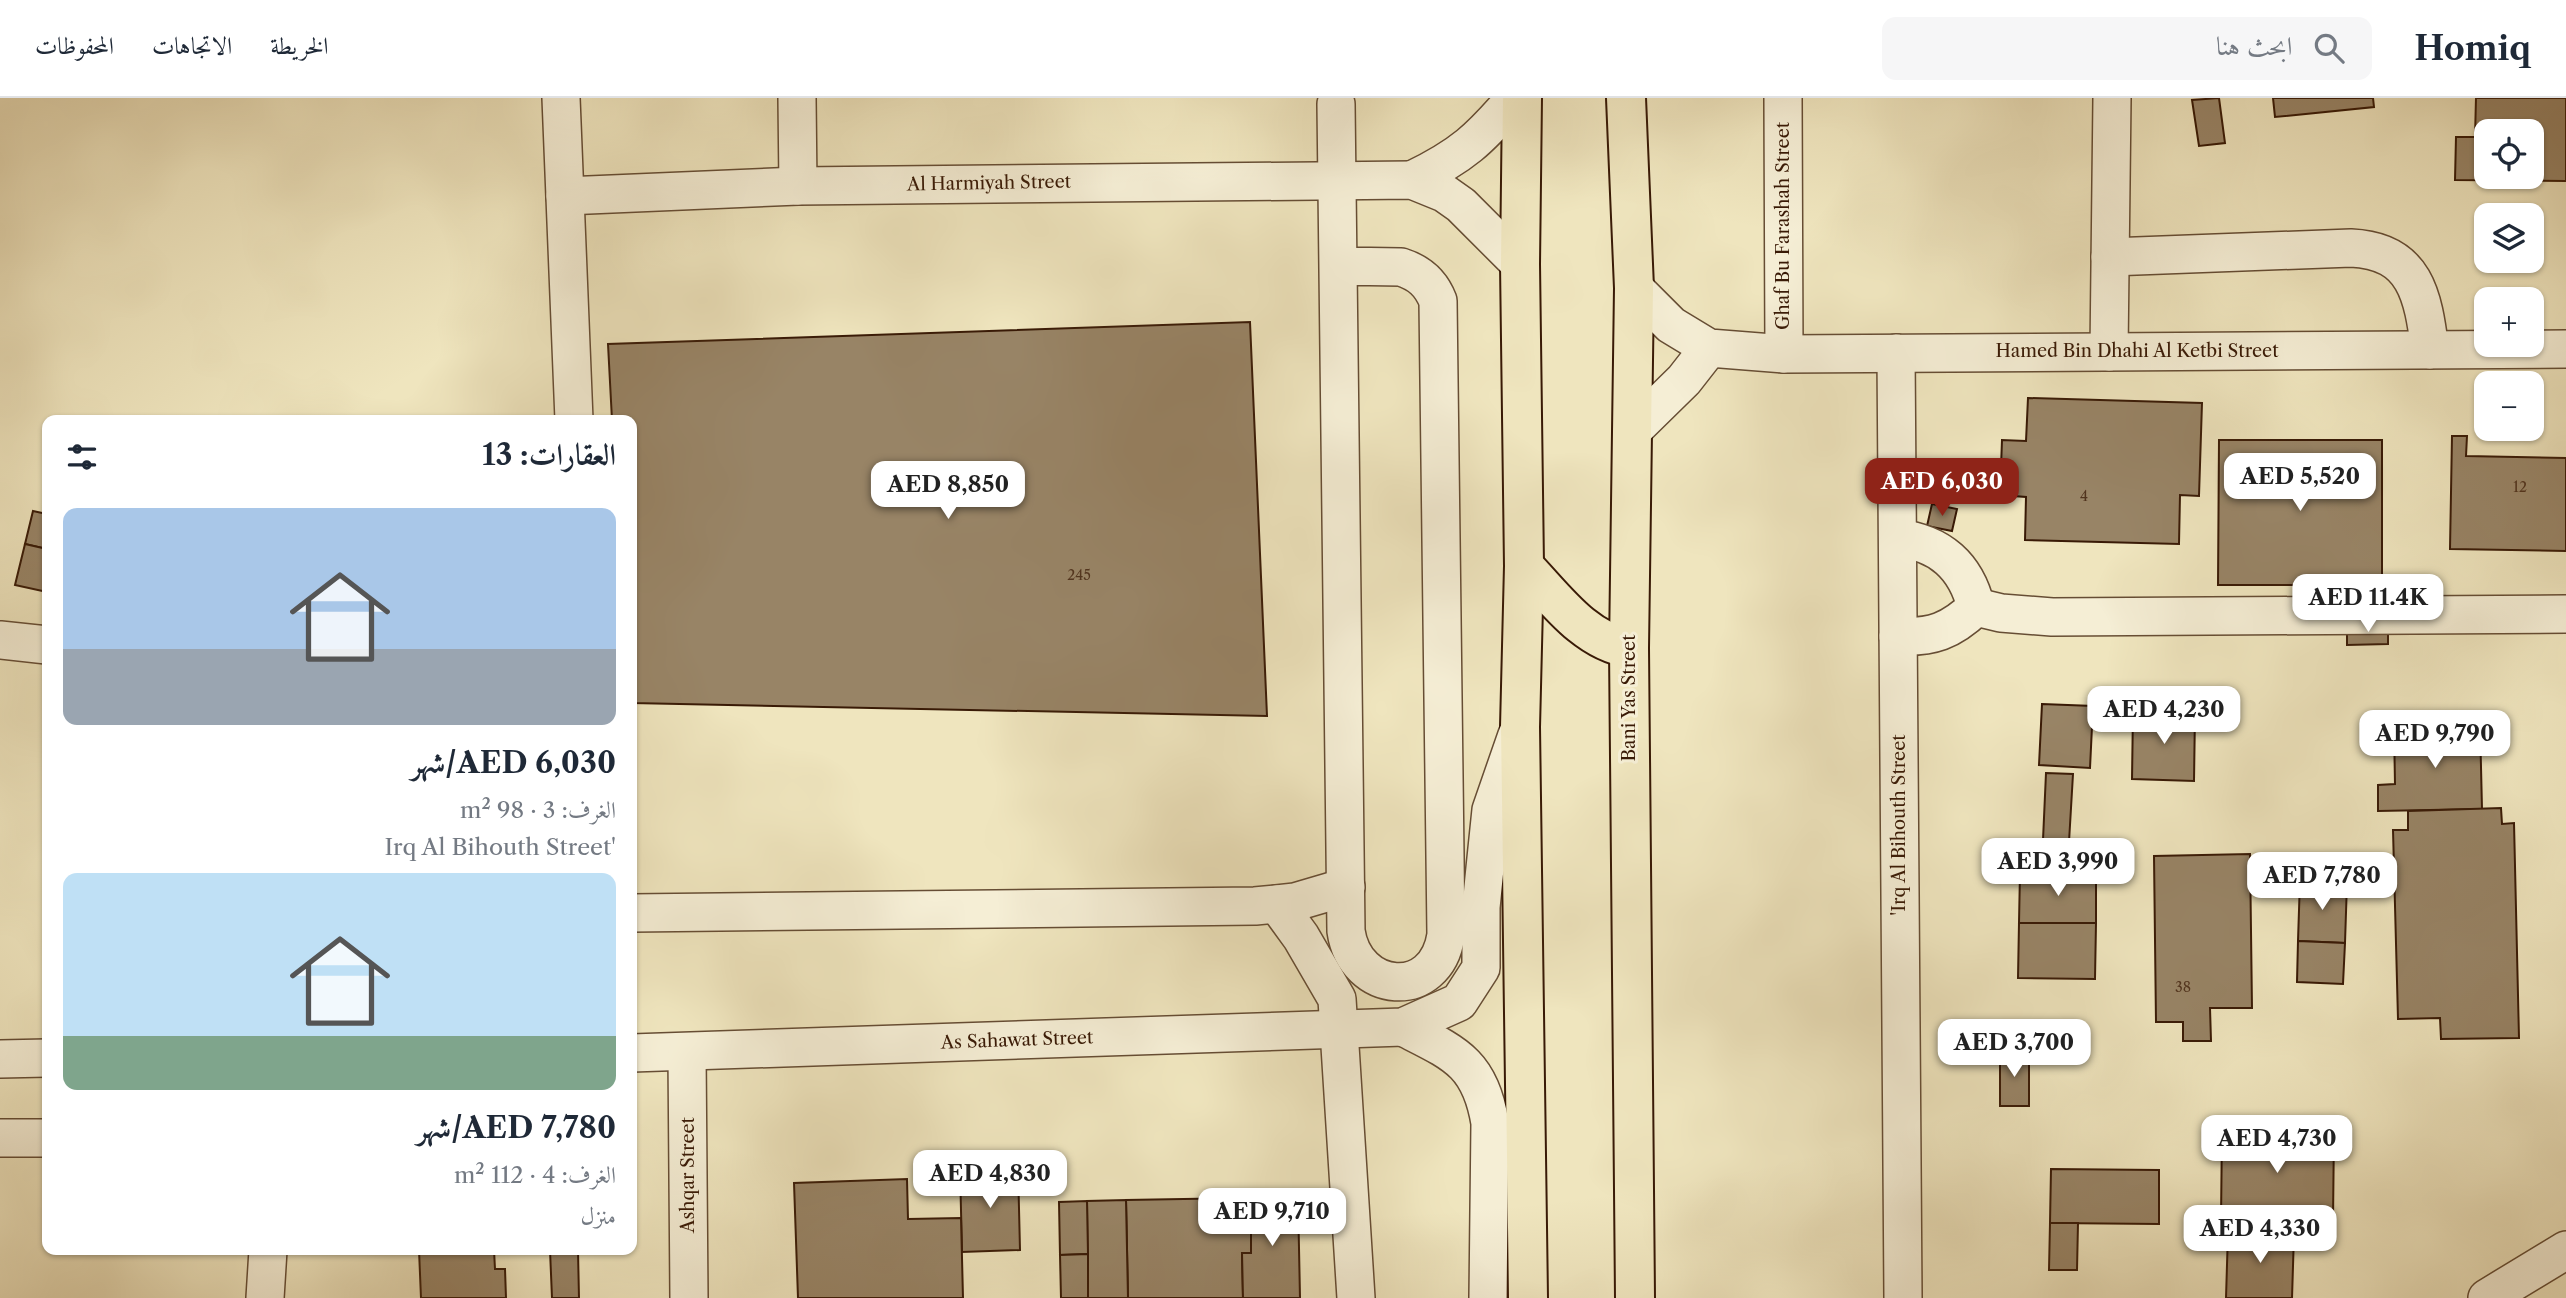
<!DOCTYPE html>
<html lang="ar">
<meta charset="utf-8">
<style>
body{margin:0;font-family:"Libre Caslon Text",Amiri,serif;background:#f6f6f7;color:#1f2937;direction:rtl;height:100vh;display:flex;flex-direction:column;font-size:26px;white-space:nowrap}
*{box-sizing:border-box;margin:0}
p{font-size:23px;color:#747a83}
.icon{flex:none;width:38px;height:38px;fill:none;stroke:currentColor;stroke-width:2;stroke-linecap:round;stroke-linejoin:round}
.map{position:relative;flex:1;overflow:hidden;direction:ltr}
.drawer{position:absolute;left:42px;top:317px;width:595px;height:840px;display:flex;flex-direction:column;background:#fff;border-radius:14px;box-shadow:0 2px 5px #0004;direction:rtl}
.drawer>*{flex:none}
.buttons{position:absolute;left:2474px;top:21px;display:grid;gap:14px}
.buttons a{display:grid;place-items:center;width:70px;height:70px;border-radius:14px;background:#fff;box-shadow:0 2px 5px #0004;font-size:35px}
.price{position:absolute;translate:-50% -60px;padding:0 16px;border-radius:14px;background:#fff;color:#222;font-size:23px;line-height:46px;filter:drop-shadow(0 2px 4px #0008)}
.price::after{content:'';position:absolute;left:50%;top:42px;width:21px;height:16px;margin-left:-10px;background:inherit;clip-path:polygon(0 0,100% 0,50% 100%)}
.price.current{background:#8f2418;color:#fff}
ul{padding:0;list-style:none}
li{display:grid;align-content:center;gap:14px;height:371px;padding:0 21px}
li span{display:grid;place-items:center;height:217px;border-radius:14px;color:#555}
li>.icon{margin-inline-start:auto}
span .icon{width:126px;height:126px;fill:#fffc;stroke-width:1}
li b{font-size:30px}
h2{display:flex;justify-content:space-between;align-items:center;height:84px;padding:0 21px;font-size:30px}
header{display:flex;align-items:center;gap:42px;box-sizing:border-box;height:98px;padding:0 35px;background:#fff;border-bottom:2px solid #e0e1e3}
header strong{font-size:33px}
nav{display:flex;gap:38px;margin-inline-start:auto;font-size:24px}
.search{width:490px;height:63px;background:#f6f6f7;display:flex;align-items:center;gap:18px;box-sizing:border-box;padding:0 24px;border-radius:14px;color:#747a83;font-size:26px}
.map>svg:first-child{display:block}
</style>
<header>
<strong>Homiq</strong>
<div class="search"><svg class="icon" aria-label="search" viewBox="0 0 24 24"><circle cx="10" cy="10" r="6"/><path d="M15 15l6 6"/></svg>ابحث هنا</div>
<nav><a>الخريطة</a><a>الاتجاهات</a><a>المحفوظات</a></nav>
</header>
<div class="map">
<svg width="2566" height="1200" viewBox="0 0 2566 1200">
<rect width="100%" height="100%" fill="#efe5be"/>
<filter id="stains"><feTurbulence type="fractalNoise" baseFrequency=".00286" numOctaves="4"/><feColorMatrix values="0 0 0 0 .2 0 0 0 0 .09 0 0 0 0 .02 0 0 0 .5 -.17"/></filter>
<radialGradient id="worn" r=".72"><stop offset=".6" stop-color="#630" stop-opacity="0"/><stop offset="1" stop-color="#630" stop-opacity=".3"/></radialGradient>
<g fill="#988466" stroke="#391a06" stroke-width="2" fill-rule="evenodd">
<path d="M2219,0L2225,45L2199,48L2192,2Z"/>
<path d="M2273,0H2373L2374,9L2275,19Z"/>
<path d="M2476,0H2566V83L2455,82L2456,39H2475ZM2487,33H2532V79H2487Z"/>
<path d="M1250,224L1267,618L632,605V322H612L608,246Z"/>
<path d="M2028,300L2202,305L2199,398L2180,397L2179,446L2025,442L2026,399L2000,397L2002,342L2026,343Z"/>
<path d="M2452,338H2467L2466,358L2566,360V453L2450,451Z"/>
<path d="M2219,342H2382V487H2218Z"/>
<path d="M1932,406L1957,411L1952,433L1927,428Z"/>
<path d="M33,413L47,416V451L25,446Z"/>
<path d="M25,446L47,451V494L15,487Z"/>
<path d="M2388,525V546L2347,547V527Z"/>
<path d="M2042,606L2093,608L2090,670L2039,667Z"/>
<path d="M2133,613L2195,615L2194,683L2132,681Z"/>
<path d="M2480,627L2482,711L2378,713V687L2395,686L2394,629Z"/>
<path d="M2046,675L2073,676L2069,744L2043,742Z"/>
<path d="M2501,710L2502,726L2514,725L2519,940L2441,941L2440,920L2398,921L2393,732H2408V713Z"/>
<path d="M2012,751L2060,752V775L2012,774Z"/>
<path d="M2250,756L2252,910H2210L2211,943H2183V924H2156L2154,758Z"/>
<path d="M2020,774L2096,775V825H2019Z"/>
<path d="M2300,782L2347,784L2345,845L2298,843Z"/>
<path d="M2019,825H2096L2095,881L2018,880Z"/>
<path d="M2298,843L2345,845L2343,886L2297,884Z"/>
<rect x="2000" y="954" width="29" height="54"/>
<path d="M2222,1030L2334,1032L2333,1123L2221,1122Z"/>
<path d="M1018,1069L1020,1152L962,1154L960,1071Z"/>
<path d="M2051,1071L2159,1072V1126L2050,1125Z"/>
<path d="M907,1081L908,1121L961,1120L963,1200H798L794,1085Z"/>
<path d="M1241,1100L1242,1130L1251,1129V1155H1242L1243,1200H1128L1126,1102Z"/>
<path d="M1241,1100H1298L1300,1200H1243L1242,1155H1251V1129L1242,1130Z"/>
<path d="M1126,1102L1128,1200H1088L1087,1103Z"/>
<path d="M1087,1103L1088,1156L1060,1157L1059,1104Z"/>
<path d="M2050,1125H2078L2077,1172H2049Z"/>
<path d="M2228,1134L2294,1136L2292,1200H2226Z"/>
<path d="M419,1152H494L495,1171H505L506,1200H421Z"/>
<path d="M550,1152H578L579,1200H552Z"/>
<path d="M1088,1156V1200H1061L1060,1157Z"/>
</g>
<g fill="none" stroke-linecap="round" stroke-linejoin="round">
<defs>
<g id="minor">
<path d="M561,0L574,322"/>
<path d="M797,0L798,88"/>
<path d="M1783,0L1784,256"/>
<path d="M1336,6L1346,833C1355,896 1436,904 1446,837L1438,203C1431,185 1420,175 1401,169L1338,168"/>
<path d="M1412,82C1462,58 1480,41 1515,0"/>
<path d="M565,98L798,88L1412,82L1444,95L1461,107L1520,166"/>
<path d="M2110,159L2351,150C2416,153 2423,198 2430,252"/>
<path d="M1634,190L1671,227L1709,250L1784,256L2566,251"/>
<path d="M2109,254L2112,0"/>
<path d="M1896,255L1903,1200"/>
<path d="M1632,333L1684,282L1709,250"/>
<path d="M1898,440C1940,445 1966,468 1976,509"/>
<path d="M1976,509L2001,515L2052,519L2566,516"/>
<path d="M1898,538C1932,540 1951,533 1976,509"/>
<path d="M0,542L47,547"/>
<path d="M1277,806L1301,839L1337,901L1356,1200"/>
<path d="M632,815L1255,808L1295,804L1346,789"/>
<path d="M1403,929C1454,955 1480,964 1490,1025L1488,1200"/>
<path d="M632,955L1403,929L1459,904L1481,870V809L1491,712L1517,637"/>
<path d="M687,955L689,1200"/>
<path d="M0,961L47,960"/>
<path d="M0,1040H47"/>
<path d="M265,1200L268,1152"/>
<path d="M2487,1200L2566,1152"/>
</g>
<g id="major">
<path d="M1522,0L1520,166L1524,468L1520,629L1528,1200"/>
<path d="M1626,0L1634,190L1629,550L1635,1200"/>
<path d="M1524,468C1554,499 1584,543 1629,550"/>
</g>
</defs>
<use href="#minor" stroke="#664d34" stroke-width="40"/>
<use href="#major" stroke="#391a06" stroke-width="42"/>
<use href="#minor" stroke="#f5eed5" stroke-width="37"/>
<use href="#major" stroke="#efe5be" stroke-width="38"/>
</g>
<g text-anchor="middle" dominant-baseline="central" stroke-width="6" stroke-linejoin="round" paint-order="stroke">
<g font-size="14" fill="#51341e">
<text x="2520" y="389">12</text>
<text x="2084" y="398">4</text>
<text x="1079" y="477">245</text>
<text x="2183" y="889">38</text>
</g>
<g font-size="18" fill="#391a06" stroke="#f5eed5">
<text transform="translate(989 85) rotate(-1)">Al Harmiyah Street</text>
<text transform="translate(1783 128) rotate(-90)">Ghaf Bu Farashah Street</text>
<text x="2137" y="253">Hamed Bin Dhahi Al Ketbi Street</text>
<text transform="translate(1629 600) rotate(-90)">Bani Yas Street</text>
<text transform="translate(1899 727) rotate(-90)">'Irq Al Bihouth Street</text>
<text transform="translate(1017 942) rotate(-2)">As Sahawat Street</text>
<text transform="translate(688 1077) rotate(-90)">Ashqar Street</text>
</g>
</g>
<rect width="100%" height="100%" filter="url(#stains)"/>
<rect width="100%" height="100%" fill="url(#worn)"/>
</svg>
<div class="buttons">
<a><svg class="icon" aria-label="locate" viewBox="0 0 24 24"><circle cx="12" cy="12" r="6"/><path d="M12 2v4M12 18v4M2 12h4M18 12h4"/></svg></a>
<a><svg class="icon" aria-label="layers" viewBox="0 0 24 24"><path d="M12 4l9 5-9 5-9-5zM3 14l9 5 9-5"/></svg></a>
<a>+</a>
<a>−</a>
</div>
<b class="price" style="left:2300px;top:415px">AED 5,520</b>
<b class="price current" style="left:1942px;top:420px">AED 6,030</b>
<b class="price" style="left:948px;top:423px">AED 8,850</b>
<b class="price" style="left:2368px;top:536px">AED 11.4K</b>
<b class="price" style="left:2164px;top:648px">AED 4,230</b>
<b class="price" style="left:2435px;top:672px">AED 9,790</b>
<b class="price" style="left:2058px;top:800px">AED 3,990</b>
<b class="price" style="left:2322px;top:814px">AED 7,780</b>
<b class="price" style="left:2014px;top:981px">AED 3,700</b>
<b class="price" style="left:2277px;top:1077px">AED 4,730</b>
<b class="price" style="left:990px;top:1112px">AED 4,830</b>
<b class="price" style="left:1272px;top:1150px">AED 9,710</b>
<b class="price" style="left:2260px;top:1167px">AED 4,330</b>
<section class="drawer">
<h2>العقارات: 13<svg class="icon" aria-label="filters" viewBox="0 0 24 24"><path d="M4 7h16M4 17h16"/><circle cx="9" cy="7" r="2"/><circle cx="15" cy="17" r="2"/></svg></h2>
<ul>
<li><span style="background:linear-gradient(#a9c7e8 65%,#9aa5b1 0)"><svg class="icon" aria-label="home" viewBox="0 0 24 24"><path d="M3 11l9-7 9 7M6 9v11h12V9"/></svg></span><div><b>AED 6,030/شهر</b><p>الغرف: 3 · 98 m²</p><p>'Irq Al Bihouth Street</p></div></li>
<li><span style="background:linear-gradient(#bfe0f5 75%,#7fa58c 0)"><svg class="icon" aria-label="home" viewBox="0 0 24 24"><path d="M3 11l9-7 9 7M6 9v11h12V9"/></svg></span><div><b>AED 7,780/شهر</b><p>الغرف: 4 · 112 m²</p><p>منزل</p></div></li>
</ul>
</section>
</div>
